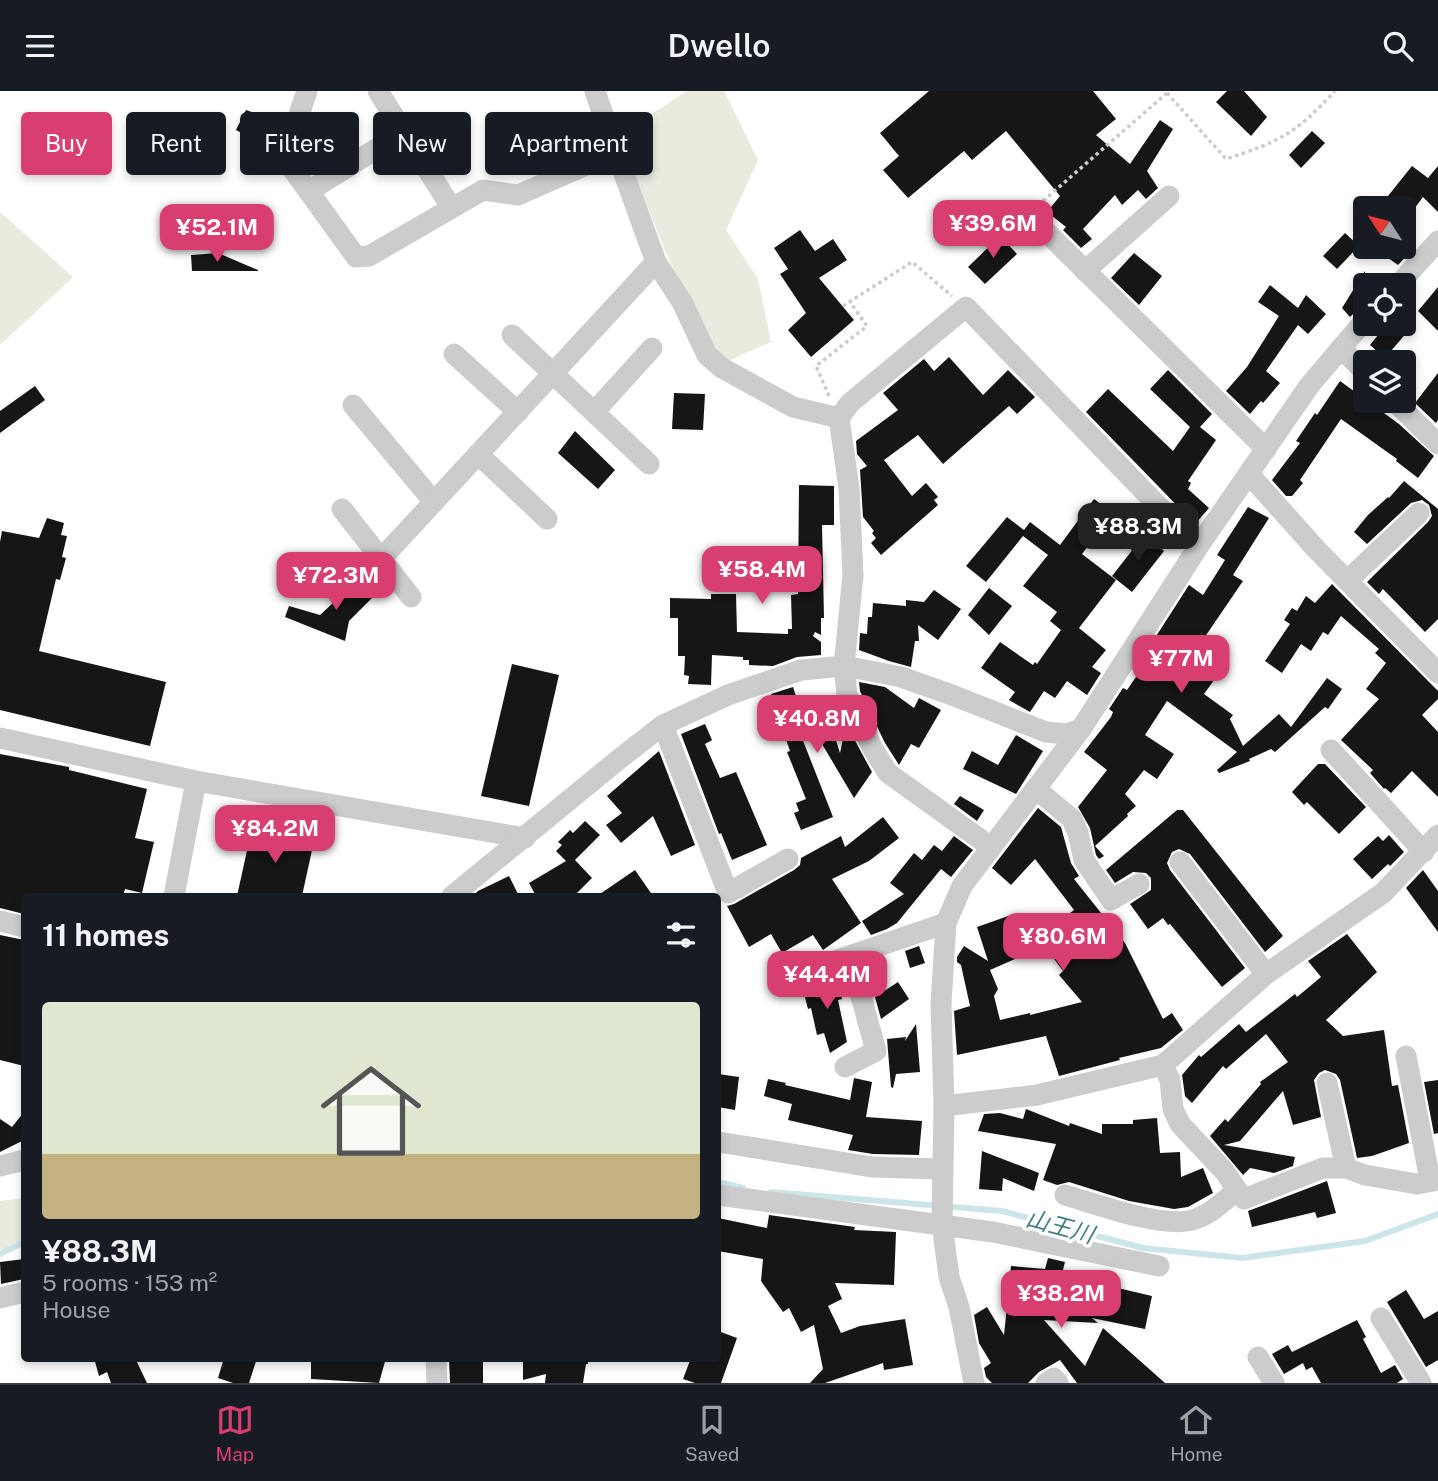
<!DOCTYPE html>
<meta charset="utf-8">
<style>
body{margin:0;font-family:"Public Sans","Noto Sans JP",sans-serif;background:#242831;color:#f1f3f6;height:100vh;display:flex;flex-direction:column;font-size:26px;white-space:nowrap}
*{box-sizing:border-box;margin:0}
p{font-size:23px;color:#9ea1a6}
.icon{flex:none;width:38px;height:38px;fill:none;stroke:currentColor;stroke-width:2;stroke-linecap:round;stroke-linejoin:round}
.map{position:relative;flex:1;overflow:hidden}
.drawer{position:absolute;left:21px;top:802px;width:700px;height:469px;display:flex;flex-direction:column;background:#171b24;border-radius:7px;box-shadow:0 4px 10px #0003}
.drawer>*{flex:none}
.top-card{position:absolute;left:21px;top:21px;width:700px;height:63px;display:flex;gap:14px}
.needle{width:46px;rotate:306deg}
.buttons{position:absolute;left:1353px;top:105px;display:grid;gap:14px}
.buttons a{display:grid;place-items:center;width:63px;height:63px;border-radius:7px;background:#171b24;box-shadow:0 4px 10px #0003;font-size:35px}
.price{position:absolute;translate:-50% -60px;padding:0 16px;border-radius:14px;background:#d93e71;color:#fff;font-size:23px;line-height:46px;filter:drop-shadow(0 2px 4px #0008)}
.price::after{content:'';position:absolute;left:50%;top:42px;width:21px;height:16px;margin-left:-10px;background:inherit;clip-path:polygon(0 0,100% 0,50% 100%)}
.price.selected{background:#222;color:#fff}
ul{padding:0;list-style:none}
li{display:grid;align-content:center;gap:14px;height:371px;padding:0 21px}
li+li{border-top:2px solid #363941}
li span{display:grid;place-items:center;height:217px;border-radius:7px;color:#555}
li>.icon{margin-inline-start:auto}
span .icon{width:126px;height:126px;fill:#fffc;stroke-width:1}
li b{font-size:30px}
h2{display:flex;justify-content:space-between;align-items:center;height:84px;padding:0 21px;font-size:30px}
.tag{padding:0 24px;border-radius:7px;background:#171b24;box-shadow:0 4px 10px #0003;font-size:24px;line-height:63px}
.tag.selected{background:#d93e71;color:#fff}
header{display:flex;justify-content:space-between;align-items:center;height:91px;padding:0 21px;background:#171b24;font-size:32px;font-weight:600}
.tabs{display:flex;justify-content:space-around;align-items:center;height:98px;border-top:2px solid #363941;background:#171b24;font-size:19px;color:#9ea1a6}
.tabs a{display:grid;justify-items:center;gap:4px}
.tabs .selected{color:#d93e71}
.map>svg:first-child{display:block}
</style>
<header><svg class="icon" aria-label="menu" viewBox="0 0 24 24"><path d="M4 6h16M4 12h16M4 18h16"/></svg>Dwello<svg class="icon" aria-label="search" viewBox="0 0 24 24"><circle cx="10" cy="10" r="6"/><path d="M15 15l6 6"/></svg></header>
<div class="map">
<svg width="1438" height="1292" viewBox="0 0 1438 1292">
<rect width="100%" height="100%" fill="#fff"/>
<g fill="#e8ebde">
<path d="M687,0H724L758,69L726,139L758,188L771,251L728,270L712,258L666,162L619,44Z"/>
<path d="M0,121L73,186L0,254Z"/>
<path d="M24,1107V1153L0,1159V1110Z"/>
</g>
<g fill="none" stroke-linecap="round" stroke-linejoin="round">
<g stroke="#cbe5e9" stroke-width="6">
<path d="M718,1091L743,1097"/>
<path d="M771,1101L1002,1120L1143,1157L1242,1167L1365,1150L1438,1123"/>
<path d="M0,1163L24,1151"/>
</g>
</g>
<g fill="#161616">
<path d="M929,0H1093L1116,28L1096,44L1130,73L1160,29L1173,38L1147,80L1158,97L1146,108L1138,99L1122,114L1115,104L1083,138L1092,148L1081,157L1063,139L1066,136L1047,121L1060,105L1006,40L972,69L964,60L908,107L883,79L899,65L880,42Z"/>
<path d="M1227,0H1244L1267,26L1251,45L1216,11Z"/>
<path d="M246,19L274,29L261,52L236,39Z"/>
<path d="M1312,40L1325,52L1301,77L1289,64Z"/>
<path d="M1412,75L1428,87L1438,75V121L1423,106L1411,122L1388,105Z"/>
<path d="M800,139L815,160L833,148L847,169L819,187L854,229L811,266L788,239L806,222L780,183L788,178L774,157Z"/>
<path d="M1345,142L1359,155L1337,178L1323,165Z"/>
<path d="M1000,145L1017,163L985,193L968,176Z"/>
<path d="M1405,149L1415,156L1398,174L1388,167L1399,156H1404Z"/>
<path d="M218,162L258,179V180H192L191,164Z"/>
<path d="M1134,162L1162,185L1139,214L1111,187Z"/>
<path d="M1365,180V211L1350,226L1342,217Z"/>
<path d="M1270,194L1298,217L1306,204L1326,223L1308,243L1298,234L1266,280L1280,292L1263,312L1261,310L1250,323L1226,300L1247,276L1279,225L1258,211Z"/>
<path d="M1438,196V240L1418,220Z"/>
<path d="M1387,233H1414L1385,267L1370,254Z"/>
<path d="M949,266L983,304L1008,279L1035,306L1017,323L1009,315L943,373L918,344L884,369L912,405L926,392L938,406L934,409L938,414L881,464L871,452L876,447L872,442L874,440L863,426L860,379L867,375L857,363L856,350L898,319L883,302L924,268L934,280Z"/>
<path d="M1168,279L1212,323L1200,336L1216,349L1188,390L1191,392L1188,398L1209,417L1195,433L1086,321L1108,298L1173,360L1190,336L1150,298Z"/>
<path d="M1438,282V329L1436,332L1415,312Z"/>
<path d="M1340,290L1399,333L1434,365L1418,387L1396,370L1397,368L1341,328L1300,389L1303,392L1292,405H1286L1272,389L1300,352L1296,350L1315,322L1317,324Z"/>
<path d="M35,295L45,309L0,342V320Z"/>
<path d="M674,302L705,303L703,339L672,338Z"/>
<path d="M575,340L615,379L598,398L558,362Z"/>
<path d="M1404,390L1438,418V528L1425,541L1383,498L1379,503L1367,491L1428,431L1432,425L1429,414L1422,409L1411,412L1367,453L1354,441L1368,424L1388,406L1389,407Z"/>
<path d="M799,394L834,395V434H822L824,527H821V544L815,541L813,545L821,551V564L797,566L773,575L749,574V569H743V566L712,564L711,594L688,593L689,585L684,584L685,565H678V527H670V507L711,508V503H736L737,541L788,543V538H792L791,504L798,503Z"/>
<path d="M1094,408L1113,422L1082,463L1116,489L1079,537L1106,559L1092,576L1101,582L1087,604L1067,590L1055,607L1044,600L1030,621L1009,609L1015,601L981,577L1000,551L1033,574L1035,571L1037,573L1061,539L1050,530L1057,521L1023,495L1048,464L1023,445L986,491L966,475L1007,426L1024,439L1030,431L1060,454Z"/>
<path d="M1248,416L1269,427L1233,484L1243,490L1198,556L1225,574L1204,603L1233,624L1230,628L1243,655L1279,623L1291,636L1327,587L1342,598L1328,618L1325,616L1275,661L1271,658L1249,668L1250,670L1219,682L1217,679L1237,661L1167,610L1145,644L1174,663L1157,688L1144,679L1125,703L1136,715L1127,723L1128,725L1095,755L1104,765L1099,768L1096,764L1090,737L1078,716L1107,679L1084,661L1111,626L1113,621L1109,618L1123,597L1127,599L1158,554L1153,550L1189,494L1203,504L1225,469L1217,464Z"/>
<path d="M47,427L64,432L61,444L67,445L62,466L66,467L60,489L56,488L39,560L166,591L150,655L0,619V451L2,440L39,447Z"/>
<path d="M1145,443L1164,460L1132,501L1112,485Z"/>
<path d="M360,487L375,504L349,530L345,550L285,526L289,515L320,524Z"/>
<path d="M1332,493L1438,600V608L1422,624L1438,641V706L1412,680L1391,702L1385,697L1384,698L1370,682L1373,679L1341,649L1379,608L1366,598L1386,572L1375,562L1379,558L1341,525L1328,544L1323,541L1311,560L1301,553L1282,582L1265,570L1290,533L1284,529L1292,517L1297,520L1306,505L1315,512Z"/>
<path d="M989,497L1012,515L989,544L968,524Z"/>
<path d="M934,499L961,518L938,549L918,534L919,550H915L911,576L889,570L859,559L860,542L867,543L868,526H872L873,512L906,515V509L924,511Z"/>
<path d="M512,573L559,584L529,715L481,705Z"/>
<path d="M859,591L885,596L914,617L919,607L941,619L919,657L911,653L899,674L885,652L860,600Z"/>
<path d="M793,596L798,611L801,610L804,619L824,612L840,662L846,633L872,681L854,707L812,636L800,642L833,726L801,739L794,722L799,720L796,712L806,708L787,661L790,660L771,603Z"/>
<path d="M705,633L712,649L705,653L720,687L736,681L767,754L732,769L721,742L719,743L681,643Z"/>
<path d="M1016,644L1043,660L1016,703L963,678L972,660L998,674Z"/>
<path d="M659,660L695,754L671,765L653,725L621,752L606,734L622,722L607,705Z"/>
<path d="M0,663L69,676V679L147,698L135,747L154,751L142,802L125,798L123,805H24V823L0,817Z"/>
<path d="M1318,673H1325L1366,716L1339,743L1307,711L1304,714L1292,701Z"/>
<path d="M960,705L984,719L977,730L954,713Z"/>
<path d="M1038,717L1061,736L1071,772L1079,785L1074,788L1125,852L1163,928L1172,922L1183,939L1161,957L1119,967L1120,969L1059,985L1046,945L957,964L954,920L970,915L961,874L957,871V866L964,855L988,870L977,836L1011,824V833L1016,836L1019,859L1012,860L1015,868L990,879L998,898L994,905L1000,929L1030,922V924L1082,911L1059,884L1063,880L1041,850L1072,826L1070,822L1074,819L1035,768L1011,794L992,777Z"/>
<path d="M1177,719H1183L1283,845L1265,861L1190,763L1179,758L1172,761L1167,772L1170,779L1245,877L1222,896L1170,833L1168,834L1163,827L1148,838L1130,813L1151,799V787L1146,782L1133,781L1115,792L1106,779Z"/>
<path d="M883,726L899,747L869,770L832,788L861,832L823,859L813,844L782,862L771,843L749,856L727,815L734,813L794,779L800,774L801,767L841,745L845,756Z"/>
<path d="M585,730L600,744L575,769L592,787L574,805H536L529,792L566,770L556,760L562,754L558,751L570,739L573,742Z"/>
<path d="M252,737L314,750L302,805H237Z"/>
<path d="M1389,744L1404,761L1390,775L1388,773L1372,788L1353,768L1378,745L1383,750Z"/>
<path d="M954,745L973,759L951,786L941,778L897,832L887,838L871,844L862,830L904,803L890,792L914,762L922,769L934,754L942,760Z"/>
<path d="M635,779L653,805H597Z"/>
<path d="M1423,779L1438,800V841L1406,797Z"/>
<path d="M509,785L519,805H473L478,800Z"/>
<path d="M1347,843L1377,881L1326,929L1343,945L1384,939L1392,995L1398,994L1409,1052L1372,1065L1357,1067L1340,989L1336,983L1325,979L1319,982L1314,989L1321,1026L1293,1034L1283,1000L1240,1050L1224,1054L1295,1066L1293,1075L1274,1082L1250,1077L1243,1084L1210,1045L1225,1028L1228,1031L1261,993L1260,991L1288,971L1266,943L1226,978L1223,975L1192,1012L1185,1005L1182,984L1199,964L1201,966L1239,933L1246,941L1295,903L1297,906L1321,886L1308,870Z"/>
<path d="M0,844L24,849V975L0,969Z"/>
<path d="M919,855L925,872L910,877L905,860Z"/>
<path d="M835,884L842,908L838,909L847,951L830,962L824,942L817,944L811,917L808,918L802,895Z"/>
<path d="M898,891L909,908L881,928L875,906Z"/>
<path d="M916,933L920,981L896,983L893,997L891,996L887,948L906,946L905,950Z"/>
<path d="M718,983L739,986L735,1019L718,1016Z"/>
<path d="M854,987L872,991L866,1026L922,1030L919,1064L873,1063L848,1059L853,1044L788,1029L792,1013L764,1005L768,988L786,992L785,994L850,1009Z"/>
<path d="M1438,989V1042L1434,1043L1424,991Z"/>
<path d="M1026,1018L1069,1035L1070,1032L1102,1043V1033H1133V1029L1157,1027L1160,1062L1180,1061L1181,1086L1203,1077L1213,1102L1188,1116L1174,1118L1129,1110L1069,1091L1057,1094L1043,1089L1056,1053L978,1040L984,1023L1000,1022L1023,1028Z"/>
<path d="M24,1021V1049L0,1061V1028L12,1036Z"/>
<path d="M982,1060L1039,1082L1034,1100L1003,1087L1002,1100L979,1098Z"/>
<path d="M1327,1090L1336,1122L1317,1127L1315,1121L1252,1136L1248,1120Z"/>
<path d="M769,1124L855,1136L854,1139L896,1141L894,1194L835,1192L842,1208L828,1215L841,1242L860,1235L905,1228L913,1274L884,1279L883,1272L825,1292H810L823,1278L814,1234L801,1241L789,1217L783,1221L761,1190L763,1168L718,1160V1127L767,1137Z"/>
<path d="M1048,1167L1065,1171L1060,1191L1083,1193L1082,1196L1122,1198L1152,1205L1145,1238L1092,1227L1098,1232L1044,1229L1085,1275L1103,1237L1165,1292H1077L1060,1269L1039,1281L1028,1292H992L986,1286L984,1277L991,1272L979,1252L974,1224L987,1216L1004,1244L1011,1175L1045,1178Z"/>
<path d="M24,1168V1188L1,1193L0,1171Z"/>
<path d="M1406,1199L1424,1228L1438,1220V1269L1426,1276L1387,1211Z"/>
<path d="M1357,1229L1366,1246L1363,1248L1381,1282L1395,1274L1403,1288L1397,1292H1321L1312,1276L1306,1279L1303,1272L1284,1283L1272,1263L1288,1254L1292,1261Z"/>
<path d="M718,1240L737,1247L721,1292H695L683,1288L691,1267H718Z"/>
<path d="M94,1267H135L147,1292H111L107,1281L99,1285Z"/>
<path d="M224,1267H257L249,1292H233L218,1287Z"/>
<path d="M311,1267H386L379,1292L311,1288Z"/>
<path d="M449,1267H483V1292H450Z"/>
<path d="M523,1267H588V1273H586L583,1292H545L546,1283L523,1289Z"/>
</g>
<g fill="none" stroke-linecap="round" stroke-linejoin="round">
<g stroke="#ccc" stroke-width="3.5" stroke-dasharray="3.5 3.5" stroke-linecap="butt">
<path d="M1167,2L1226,68C1281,50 1295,43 1335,0"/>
<path d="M1043,110L1167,2"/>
<path d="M843,215L912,171L952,205"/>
<path d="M829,305L816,275L867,235L850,211"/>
</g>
<g stroke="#ccc" stroke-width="21">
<path d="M307,0L291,47L281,62L356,166L369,165L483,99L518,104L616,61L656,171L682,211L707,264L722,277L793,316L839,327L849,397L853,484L844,575L847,604L873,658L888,682L991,756"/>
<path d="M378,0L451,116"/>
<path d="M595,0L616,61"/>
<path d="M309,100L405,40"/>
<path d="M1028,123L1266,358"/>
<path d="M1085,180L1169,105"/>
<path d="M1398,194L1438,150"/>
<path d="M512,244L649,373"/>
<path d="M1341,257L1365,281"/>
<path d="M454,263L518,321"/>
<path d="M1394,310L1438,353"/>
<path d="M353,314L434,411"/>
<path d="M595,320L652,257"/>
<path d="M839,327L850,312L966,216L1198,456"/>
<path d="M478,363L547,428"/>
<path d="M1249,383L1316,458L1438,582"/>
<path d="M342,418L411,506"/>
<path d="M381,468L656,171"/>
<path d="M1348,489L1419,422"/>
<path d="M663,634L728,802L788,768"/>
<path d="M0,647L196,690L525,747"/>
<path d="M1331,659L1424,761"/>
<path d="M1036,698L1072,728L1078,742L1084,769L1111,809L1139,793"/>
<path d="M1180,771L1266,883"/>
<path d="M174,805L196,690"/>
<path d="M452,805L623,665L663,634L728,604L801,579L844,575L876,581L901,586L952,604L1046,641L1067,643L1081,638L1198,456L1309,295L1365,229"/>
<path d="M0,830L24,836"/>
<path d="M779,889L946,832"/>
<path d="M1406,965L1430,1089"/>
<path d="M1163,974L1170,989L1173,1018L1180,1033L1225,1081L1237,1099"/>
<path d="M845,976L876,960L850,865"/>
<path d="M1327,992L1346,1077"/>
<path d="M944,1015L1037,1004L1163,974L1266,883L1383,802L1438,744"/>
<path d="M718,1051L872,1076L941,1078"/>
<path d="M0,1075L24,1069"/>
<path d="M718,1104L993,1141L1159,1175"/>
<path d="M1065,1104C1096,1113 1156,1135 1187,1130C1207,1127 1223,1111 1237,1099L1244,1108L1323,1077H1346L1365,1084L1417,1093L1438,1089"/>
<path d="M0,1207L24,1201"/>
<path d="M1381,1227L1421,1292"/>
<path d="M1258,1266L1274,1292"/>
<path d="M436,1267L437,1292"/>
<path d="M974,1292L959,1216L949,1186L942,1133L944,1015L941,913L946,832L962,795L1081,638"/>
<path d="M1046,1292L1054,1287L1058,1292"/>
</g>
</g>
<g text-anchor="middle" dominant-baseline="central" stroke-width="7" stroke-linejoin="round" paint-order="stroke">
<g font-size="23" font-style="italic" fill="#407c85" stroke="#fff">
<text transform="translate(1060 1135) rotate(15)">山王川</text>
</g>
</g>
</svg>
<div class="buttons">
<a><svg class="needle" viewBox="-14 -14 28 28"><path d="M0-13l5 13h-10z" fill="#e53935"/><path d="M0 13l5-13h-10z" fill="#9ea1a6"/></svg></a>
<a><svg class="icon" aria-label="locate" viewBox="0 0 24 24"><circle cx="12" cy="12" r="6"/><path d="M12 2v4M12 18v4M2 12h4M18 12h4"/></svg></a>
<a><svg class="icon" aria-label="layers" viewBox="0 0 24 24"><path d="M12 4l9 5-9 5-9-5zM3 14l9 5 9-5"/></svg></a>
</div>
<b class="price" style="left:993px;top:169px">¥39.6M</b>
<b class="price" style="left:217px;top:173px">¥52.1M</b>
<b class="price selected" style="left:1138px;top:472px">¥88.3M</b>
<b class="price" style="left:762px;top:515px">¥58.4M</b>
<b class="price" style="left:336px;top:521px">¥72.3M</b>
<b class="price" style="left:1181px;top:604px">¥77M</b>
<b class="price" style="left:817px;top:664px">¥40.8M</b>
<b class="price" style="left:275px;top:774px">¥84.2M</b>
<b class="price" style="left:1063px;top:882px">¥80.6M</b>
<b class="price" style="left:827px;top:920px">¥44.4M</b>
<b class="price" style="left:1061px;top:1239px">¥38.2M</b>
<div class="top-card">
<a class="tag selected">Buy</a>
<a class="tag">Rent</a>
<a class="tag">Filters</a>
<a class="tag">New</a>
<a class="tag">Apartment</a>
</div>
<section class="drawer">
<h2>11 homes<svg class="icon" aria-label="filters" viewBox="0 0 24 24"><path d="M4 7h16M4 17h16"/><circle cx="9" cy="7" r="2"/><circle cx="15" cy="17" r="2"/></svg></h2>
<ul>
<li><span style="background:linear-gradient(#dfe7d0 70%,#c2b280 0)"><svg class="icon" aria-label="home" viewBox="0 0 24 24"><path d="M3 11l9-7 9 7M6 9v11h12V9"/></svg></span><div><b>¥88.3M</b><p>5 rooms · 153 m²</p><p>House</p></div></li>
</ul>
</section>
</div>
<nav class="tabs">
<a class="selected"><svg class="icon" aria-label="map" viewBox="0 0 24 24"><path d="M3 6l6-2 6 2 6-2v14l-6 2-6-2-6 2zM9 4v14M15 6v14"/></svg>Map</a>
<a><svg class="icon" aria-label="saved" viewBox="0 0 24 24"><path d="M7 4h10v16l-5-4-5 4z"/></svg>Saved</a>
<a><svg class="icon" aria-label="home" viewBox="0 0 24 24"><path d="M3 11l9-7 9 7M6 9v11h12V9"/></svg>Home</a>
</nav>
